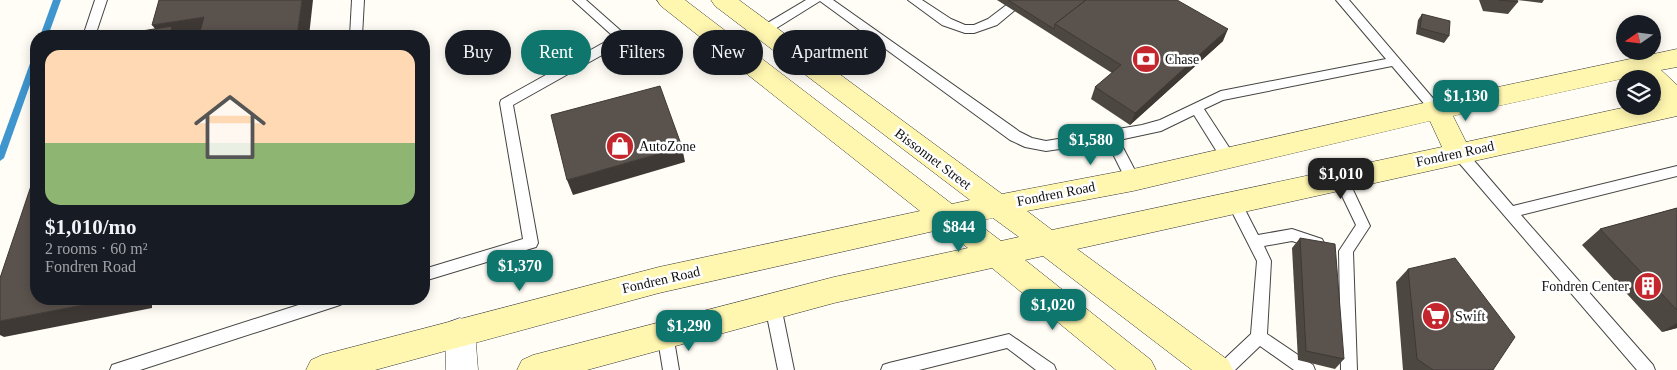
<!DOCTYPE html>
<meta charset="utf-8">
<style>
body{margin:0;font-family:Georgia,serif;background:#242831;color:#f1f3f6;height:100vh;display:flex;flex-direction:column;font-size:19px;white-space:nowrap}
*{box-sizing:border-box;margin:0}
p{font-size:16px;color:#9ea1a6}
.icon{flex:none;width:28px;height:28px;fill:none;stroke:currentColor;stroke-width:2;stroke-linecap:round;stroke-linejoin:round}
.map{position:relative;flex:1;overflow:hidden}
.sheet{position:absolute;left:30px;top:30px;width:400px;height:275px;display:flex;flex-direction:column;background:#171b24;border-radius:20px;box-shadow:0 2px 12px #0003}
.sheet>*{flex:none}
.banner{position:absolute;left:445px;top:30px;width:475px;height:45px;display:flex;gap:10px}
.needle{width:32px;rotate:256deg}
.fabs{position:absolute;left:1616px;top:15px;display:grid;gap:10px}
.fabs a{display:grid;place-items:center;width:45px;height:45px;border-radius:50%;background:#171b24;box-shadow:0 2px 12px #0003;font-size:25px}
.price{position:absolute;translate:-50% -42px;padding:0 11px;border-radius:10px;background:#0f766e;color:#fff;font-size:16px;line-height:32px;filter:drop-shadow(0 1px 2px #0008)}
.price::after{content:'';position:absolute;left:50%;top:30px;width:15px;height:11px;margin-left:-8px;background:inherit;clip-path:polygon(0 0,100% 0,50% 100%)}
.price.on{background:#222;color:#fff}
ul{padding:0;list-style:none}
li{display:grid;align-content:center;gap:10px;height:265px;padding:0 15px}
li+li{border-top:1px solid #363941}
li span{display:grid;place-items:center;height:155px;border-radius:15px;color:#555}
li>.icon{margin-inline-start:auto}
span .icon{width:90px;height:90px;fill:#fffc;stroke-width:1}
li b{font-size:21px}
.tag{padding:0 18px;border-radius:22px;background:#171b24;box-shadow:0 2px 12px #0003;font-size:18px;line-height:45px}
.tag.on{background:#0f766e;color:#fff}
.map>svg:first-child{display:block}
</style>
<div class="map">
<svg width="1677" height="370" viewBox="0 0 1677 370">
<rect width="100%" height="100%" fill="#fffdf5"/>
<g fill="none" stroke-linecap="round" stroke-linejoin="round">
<g fill="#3f96cf" fill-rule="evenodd">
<path d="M53,0H61L48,36H40Z"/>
<path d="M36,55V68L4,158L0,161V146L32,58Z"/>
</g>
<defs>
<g id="service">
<path d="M95,0H107L95,36H83Z"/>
<path d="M352,0H364L362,36H350Z"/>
<path d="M573,0H586L629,38L627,41L513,105L538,243L536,247L424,281V269L523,239L500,103L501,100L614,37Z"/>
<path d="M806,0H833L1020,132L1032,138L1046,141L1142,125L1160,120L1221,91L1386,59L1336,0H1349L1443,110L1442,113H1432L1392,66L1223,100L1204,109L1234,155L1236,159L1234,163L1229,164L1224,163L1194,115L1161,131L1119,140L1140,180L1138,184L1133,185L1128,184L1107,142L1046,151L1025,147L1010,140L820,1L767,34H759L757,31L759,28Z"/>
<path d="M908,0H922L951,19L965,25H974L988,19L1013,0H1027L997,25L974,33H965L942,25Z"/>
<path d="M1459,148L1464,149L1513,206L1677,166V176L1521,215L1653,365L1655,370H1637L1454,157L1452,153L1454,149Z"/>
<path d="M1341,174L1346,175L1370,226L1353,252L1357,370H1341L1339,251L1356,225L1334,179L1336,175Z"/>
<path d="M1234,196L1239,198L1258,235L1292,229L1322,239L1324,243L1322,247L1317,249L1292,241L1264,246L1271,261L1267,334L1313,365L1315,370H1294L1260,346L1235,370H1216L1218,365L1251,334L1257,261L1227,202L1229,198Z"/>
<path d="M317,299H345L342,304L337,306L140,370H110L112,365L118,363Z"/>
<path d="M773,299L778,301L781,306L794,370H778L765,306L768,301Z"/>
<path d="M665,327L670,329L673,334L679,370H663L657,334L660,329Z"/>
<path d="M1009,334L1054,365L1056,370H1036L1007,348L919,370H881L883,365L889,363Z"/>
</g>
<path id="minor" d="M460,318L471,322L475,332L478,370H446L445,332L449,322Z"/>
<path id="secondary" d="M657,0H685L952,204L970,200L715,6L711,0H739L1002,194L1133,169L1437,100L1677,49V67L1661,70L1677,85V116L1077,249L1228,360L1233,370H1192L1043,256L1025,260L1151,360L1156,370H1116L992,268L834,303L587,370H517L522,360L533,355L834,277L968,248L943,229L659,293L375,370H306L311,360L322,355L659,267L920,211L661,6ZM1635,76L1638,79H1652V92L1661,100L1652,102V106H1631L1466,142L1453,116ZM1430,121L1442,147L1052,230L1027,211L1133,191ZM993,218L1019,237L1001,241L976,222Z"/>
</defs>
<use href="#service" stroke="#444" stroke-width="2"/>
<use href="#minor" stroke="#444" stroke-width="1"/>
<use href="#secondary" stroke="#333" stroke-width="1"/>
<use href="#service" fill="#fff" fill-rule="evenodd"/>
<use href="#minor" fill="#fff" fill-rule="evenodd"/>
<use href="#secondary" fill="#fff6b0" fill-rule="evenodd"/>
</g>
<g fill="#4d4742">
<path d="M997,0H1177L1223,41L1130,125L1091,99L1095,87L1112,73Z"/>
<path d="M1479,0H1544L1542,3L1517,0L1518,2L1508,14L1483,11Z"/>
<path d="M1422,14L1449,36L1444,43L1416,34L1418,20Z"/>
<path d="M1677,208V328L1662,332L1582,245L1600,229Z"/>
<path d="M1300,238L1344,359L1335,369L1298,360L1292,248Z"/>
<path d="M1408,269L1493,370H1403L1396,282Z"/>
</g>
<g fill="#3f3936">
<path d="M302,0H313L309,36H297Z"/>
<path d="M204,17L215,33L193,36H161L152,25Z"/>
<path d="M1228,29L1223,41L1130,125L1135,113Z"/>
<path d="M682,147L685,162L573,195L567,180Z"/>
<path d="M114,299H184L152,305V308L4,337L0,335V321Z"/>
<path d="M1677,323V328L1662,332Z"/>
</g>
<g fill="#5a524d" stroke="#3f3936">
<path d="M159,0H302L297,36H192L199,35L204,17L152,25Z"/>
<path d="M1008,0H1086L1055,24L1054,29Z"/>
<path d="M1086,0H1177L1228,29L1135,113L1095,87L1121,65L1055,24Z"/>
<path d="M1499,0H1517L1518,2Z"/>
<path d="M1422,14L1450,21L1449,36L1420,28Z"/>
<path d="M172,26L170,36H112Z"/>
<path d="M660,86L682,147L567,180L551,115Z"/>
<path d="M36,171V299H114L0,321V278Z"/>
<path d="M1677,208V310L1600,229Z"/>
<path d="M1300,238L1335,244L1344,359L1306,351Z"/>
<path d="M1455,258L1515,337L1493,370H1433L1417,359L1408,269Z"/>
</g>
<defs>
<symbol id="bank-disc" viewBox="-11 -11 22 22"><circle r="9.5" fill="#c4262e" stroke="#fff"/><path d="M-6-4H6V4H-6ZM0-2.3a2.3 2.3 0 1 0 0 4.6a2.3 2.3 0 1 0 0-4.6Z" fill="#fff"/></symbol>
<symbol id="shop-disc" viewBox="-11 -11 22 22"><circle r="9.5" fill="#c4262e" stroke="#fff"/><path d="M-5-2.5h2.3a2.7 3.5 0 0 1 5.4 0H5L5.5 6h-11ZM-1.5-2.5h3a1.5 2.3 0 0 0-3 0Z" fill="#fff"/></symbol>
<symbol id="building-disc" viewBox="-11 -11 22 22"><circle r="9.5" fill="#c4262e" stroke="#fff"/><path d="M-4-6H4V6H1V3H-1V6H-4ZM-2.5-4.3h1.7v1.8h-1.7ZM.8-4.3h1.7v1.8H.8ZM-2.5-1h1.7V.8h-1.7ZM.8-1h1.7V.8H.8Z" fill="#fff"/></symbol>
<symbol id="supermarket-disc" viewBox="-11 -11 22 22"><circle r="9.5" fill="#c4262e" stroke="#fff"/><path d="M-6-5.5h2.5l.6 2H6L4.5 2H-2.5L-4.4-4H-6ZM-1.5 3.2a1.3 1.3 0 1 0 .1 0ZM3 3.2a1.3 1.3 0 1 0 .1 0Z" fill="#fff"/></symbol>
</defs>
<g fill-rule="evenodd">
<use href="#bank-disc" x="1130" y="43" width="32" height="32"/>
<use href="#shop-disc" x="604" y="130" width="32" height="32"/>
<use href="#building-disc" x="1632" y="270" width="32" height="32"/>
<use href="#supermarket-disc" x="1420" y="300" width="32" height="32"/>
</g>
<g text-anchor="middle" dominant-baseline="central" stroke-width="5" stroke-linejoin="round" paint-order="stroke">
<g font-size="14" fill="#111" stroke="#fff" text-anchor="start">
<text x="1165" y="59">Chase</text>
<text x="639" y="146">AutoZone</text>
<text x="1629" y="286" text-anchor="end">Fondren Center</text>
<text x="1455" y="316">Swift</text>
</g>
<g font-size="14" fill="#111" stroke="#fff">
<text transform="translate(1455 154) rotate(-12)">Fondren Road</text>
<text transform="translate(933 159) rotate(37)">Bissonnet Street</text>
<text transform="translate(1056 194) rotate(-11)">Fondren Road</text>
<text transform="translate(661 280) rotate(-13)">Fondren Road</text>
</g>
</g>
</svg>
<div class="fabs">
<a><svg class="needle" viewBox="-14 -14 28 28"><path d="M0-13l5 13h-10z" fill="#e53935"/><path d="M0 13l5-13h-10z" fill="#9ea1a6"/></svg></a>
<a><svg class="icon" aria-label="layers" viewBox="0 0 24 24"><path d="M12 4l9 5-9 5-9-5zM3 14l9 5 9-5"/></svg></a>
</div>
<b class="price" style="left:1466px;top:122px">$1,130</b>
<b class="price" style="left:1091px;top:166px">$1,580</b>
<b class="price on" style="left:1341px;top:200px">$1,010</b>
<b class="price" style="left:959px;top:253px">$844</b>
<b class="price" style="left:520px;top:292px">$1,370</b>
<b class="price" style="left:1053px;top:331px">$1,020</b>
<b class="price" style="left:689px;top:352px">$1,290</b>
<div class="banner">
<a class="tag">Buy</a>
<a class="tag on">Rent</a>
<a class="tag">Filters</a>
<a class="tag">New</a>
<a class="tag">Apartment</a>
</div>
<section class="sheet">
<ul>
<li><span style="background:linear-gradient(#ffd9b3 60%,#8fb573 0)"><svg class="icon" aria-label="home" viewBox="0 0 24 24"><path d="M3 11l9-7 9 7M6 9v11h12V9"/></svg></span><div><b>$1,010/mo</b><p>2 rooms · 60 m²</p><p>Fondren Road</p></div></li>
</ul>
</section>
</div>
